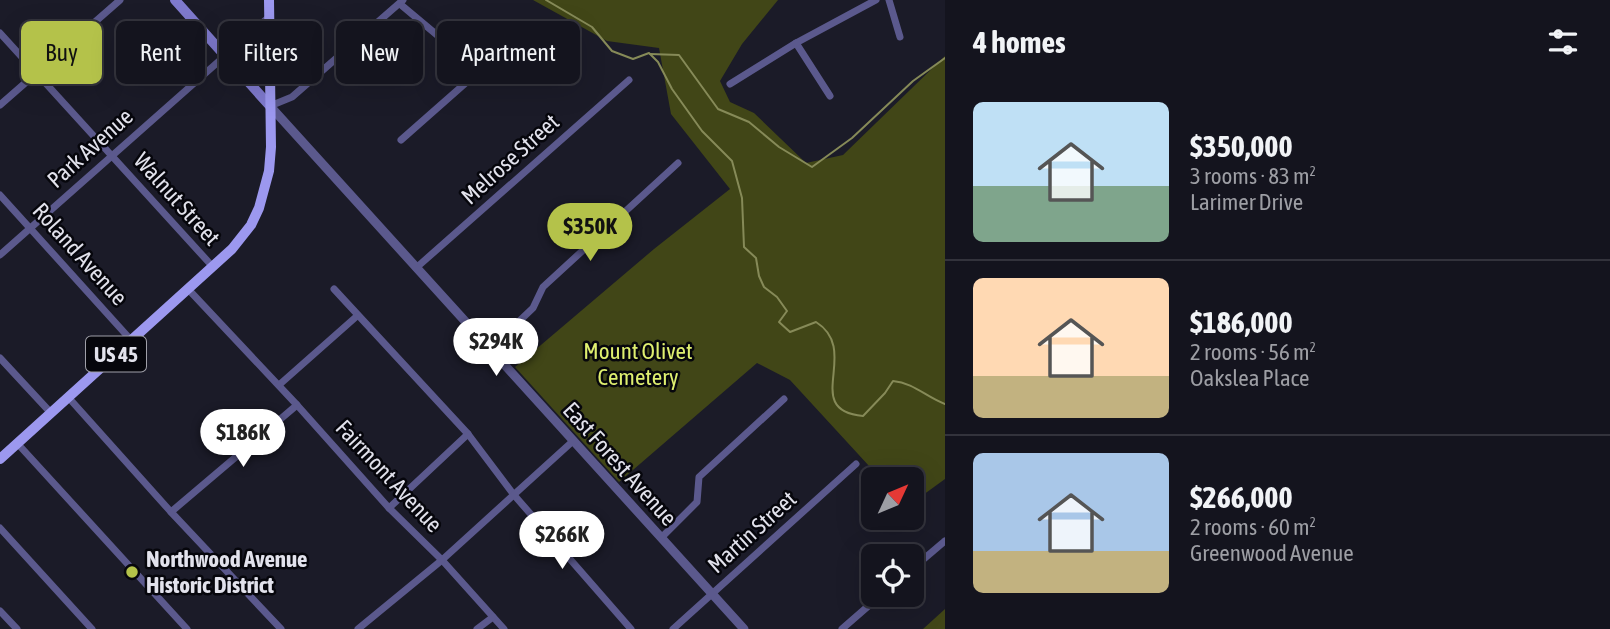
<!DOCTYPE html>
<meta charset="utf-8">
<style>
body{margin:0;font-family:"Asap Condensed",sans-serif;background:#1d1d27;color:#f1f3f6;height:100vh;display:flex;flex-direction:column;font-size:26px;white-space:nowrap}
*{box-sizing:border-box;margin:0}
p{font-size:23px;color:#9d9ea4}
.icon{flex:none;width:38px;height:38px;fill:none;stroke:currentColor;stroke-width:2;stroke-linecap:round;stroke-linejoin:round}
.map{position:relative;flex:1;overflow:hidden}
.side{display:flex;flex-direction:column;background:#14141e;width:665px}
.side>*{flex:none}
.hud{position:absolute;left:21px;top:21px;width:665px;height:63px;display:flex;gap:14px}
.needle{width:46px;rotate:46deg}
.fabs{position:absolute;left:861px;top:467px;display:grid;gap:14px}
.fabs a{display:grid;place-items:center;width:63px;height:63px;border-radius:10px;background:#14141e;box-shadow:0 7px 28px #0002,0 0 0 2px #33333c;font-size:35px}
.price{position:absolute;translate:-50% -60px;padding:0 16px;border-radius:24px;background:#fff;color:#222;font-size:23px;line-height:46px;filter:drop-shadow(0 2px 4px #0008)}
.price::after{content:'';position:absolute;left:50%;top:42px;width:21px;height:16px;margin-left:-10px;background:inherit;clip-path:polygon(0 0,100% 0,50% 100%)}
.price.active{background:#b4c24a;color:#111}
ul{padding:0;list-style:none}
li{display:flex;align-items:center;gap:21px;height:175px;padding:0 28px}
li+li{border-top:2px solid #33333c}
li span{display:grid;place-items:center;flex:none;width:196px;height:140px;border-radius:10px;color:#555}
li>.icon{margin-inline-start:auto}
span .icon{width:84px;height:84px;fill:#fffc;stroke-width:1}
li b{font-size:30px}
h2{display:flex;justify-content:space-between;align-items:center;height:84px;padding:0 28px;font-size:30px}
.chip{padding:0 24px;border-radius:10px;background:#14141e;box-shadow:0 7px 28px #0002,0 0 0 2px #33333c;font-size:24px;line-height:63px}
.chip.active{background:#b4c24a;color:#111}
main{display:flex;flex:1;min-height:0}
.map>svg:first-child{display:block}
</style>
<main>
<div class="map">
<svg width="945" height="629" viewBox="0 0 945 629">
<rect width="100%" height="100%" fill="#1b1b28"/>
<g fill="#414617">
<path d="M533,0H778L742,44L720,81L730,102L754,113L806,163L843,155L945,56V479L912,503V480L881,479L790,380L757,363L619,482L515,367L654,249L730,189L671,114L659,48L607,41Z"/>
<path d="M945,609V629H923Z"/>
</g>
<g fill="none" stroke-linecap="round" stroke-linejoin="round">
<g stroke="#868a58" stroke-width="2">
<path d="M546,0L592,27L612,51L633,59L649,53L658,62L672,89L702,131L732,161L742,198L744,247L756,258L759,276L764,287L777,297L787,311L779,322L790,332L816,322C862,351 800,410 863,416L885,393L893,381C914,383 926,397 945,404"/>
<path d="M650,54L679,55L718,109L749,122L779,147L812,167L852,138L913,81L945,58"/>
</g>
<g stroke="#5b598d" stroke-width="7">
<path d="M889,0L900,37"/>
<path d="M400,4L480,71"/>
<path d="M0,33L213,267"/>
<path d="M796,43L830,96"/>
<path d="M730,84L796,43L876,0"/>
<path d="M0,105L120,0"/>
<path d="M270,106L292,97L403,0"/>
<path d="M401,140L519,36"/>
<path d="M0,195L131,340"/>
<path d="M0,255L270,16"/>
<path d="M416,268L629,80"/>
<path d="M188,289L297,405L389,508L442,560L504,629"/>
<path d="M334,289L468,434L514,495L631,629"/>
<path d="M490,349L533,308L543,287L678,163"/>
<path d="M0,358L51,413"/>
<path d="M279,385L357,316"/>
<path d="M68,397L171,512L281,629"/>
<path d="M17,443L187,629"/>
<path d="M389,508L468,434"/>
<path d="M171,512L297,405"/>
<path d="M0,528L92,629"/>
<path d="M661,538L697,502L699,477L784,399"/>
<path d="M912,569L945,541"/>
<path d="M0,611L17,629"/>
<path d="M358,629L442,560L573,441"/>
<path d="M477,629L493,617"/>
<path d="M673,629L856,464"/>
<path d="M842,629L881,595"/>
</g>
<path stroke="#5b598d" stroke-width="9" d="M270,106L744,629"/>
<path stroke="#7f7ace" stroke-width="10" d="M175,0L270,106"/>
<path stroke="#9c98ef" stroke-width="10" d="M0,459L232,249L251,225L259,208L269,171L271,147L269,0"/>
</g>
<circle fill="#b4c24a" stroke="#06060c" stroke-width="2.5" cx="132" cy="572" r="7"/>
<g text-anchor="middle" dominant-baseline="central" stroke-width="5" stroke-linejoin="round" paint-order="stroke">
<rect fill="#06060c" stroke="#a0a0a9" stroke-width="2" x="86" y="336.5" width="60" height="35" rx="5"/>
<g font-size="21" font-weight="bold" fill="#e2e2ec">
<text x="116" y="354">US 45</text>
</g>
<g font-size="23" fill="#e2e2ec" stroke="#06060c">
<text transform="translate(90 148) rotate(-42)">Park Avenue</text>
<text transform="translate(510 159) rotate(-42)">Melrose Street</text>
<text transform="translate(177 199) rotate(48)">Walnut Street</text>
<text transform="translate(80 254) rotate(48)">Roland Avenue</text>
<text transform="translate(620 464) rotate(48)">East Forest Avenue</text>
<text transform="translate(389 476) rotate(47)">Fairmont Avenue</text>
<text transform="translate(752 532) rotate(-42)">Martin Street</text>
</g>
<g font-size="23" fill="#dfef6f" stroke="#06060c">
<text x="638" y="351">Mount Olivet<tspan x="638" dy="26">Cemetery</tspan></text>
</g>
<g font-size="23" font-weight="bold" fill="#e2e2ec" stroke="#06060c" text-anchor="start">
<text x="146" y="559">Northwood Avenue<tspan x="146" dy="26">Historic District</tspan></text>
</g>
</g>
</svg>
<div class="fabs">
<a><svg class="needle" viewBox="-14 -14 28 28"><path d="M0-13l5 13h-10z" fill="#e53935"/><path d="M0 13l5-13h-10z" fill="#9d9ea4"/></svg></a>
<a><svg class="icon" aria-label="locate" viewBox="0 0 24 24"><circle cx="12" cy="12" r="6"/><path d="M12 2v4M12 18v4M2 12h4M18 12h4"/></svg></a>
</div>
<b class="price active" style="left:590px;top:263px">$350K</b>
<b class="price" style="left:496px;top:378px">$294K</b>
<b class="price" style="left:243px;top:469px">$186K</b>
<b class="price" style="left:562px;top:571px">$266K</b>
<div class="hud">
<a class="chip active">Buy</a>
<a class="chip">Rent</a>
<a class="chip">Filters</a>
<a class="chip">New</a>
<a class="chip">Apartment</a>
</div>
</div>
<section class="side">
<h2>4 homes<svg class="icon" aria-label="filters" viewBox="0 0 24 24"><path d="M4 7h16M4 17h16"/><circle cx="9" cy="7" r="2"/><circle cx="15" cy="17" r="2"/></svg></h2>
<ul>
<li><span style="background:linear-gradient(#bfe0f5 60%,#7fa58c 0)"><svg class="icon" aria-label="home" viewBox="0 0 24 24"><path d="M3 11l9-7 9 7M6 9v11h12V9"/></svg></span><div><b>$350,000</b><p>3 rooms · 83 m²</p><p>Larimer Drive</p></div></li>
<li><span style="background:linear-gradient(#ffd9b3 70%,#c2b280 0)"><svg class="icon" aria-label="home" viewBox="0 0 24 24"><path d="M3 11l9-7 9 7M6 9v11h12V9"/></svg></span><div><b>$186,000</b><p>2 rooms · 56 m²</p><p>Oakslea Place</p></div></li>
<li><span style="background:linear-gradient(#a9c7e8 70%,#c2b280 0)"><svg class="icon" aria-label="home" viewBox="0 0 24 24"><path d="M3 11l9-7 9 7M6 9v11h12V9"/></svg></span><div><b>$266,000</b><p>2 rooms · 60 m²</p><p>Greenwood Avenue</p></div></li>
</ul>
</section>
</main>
